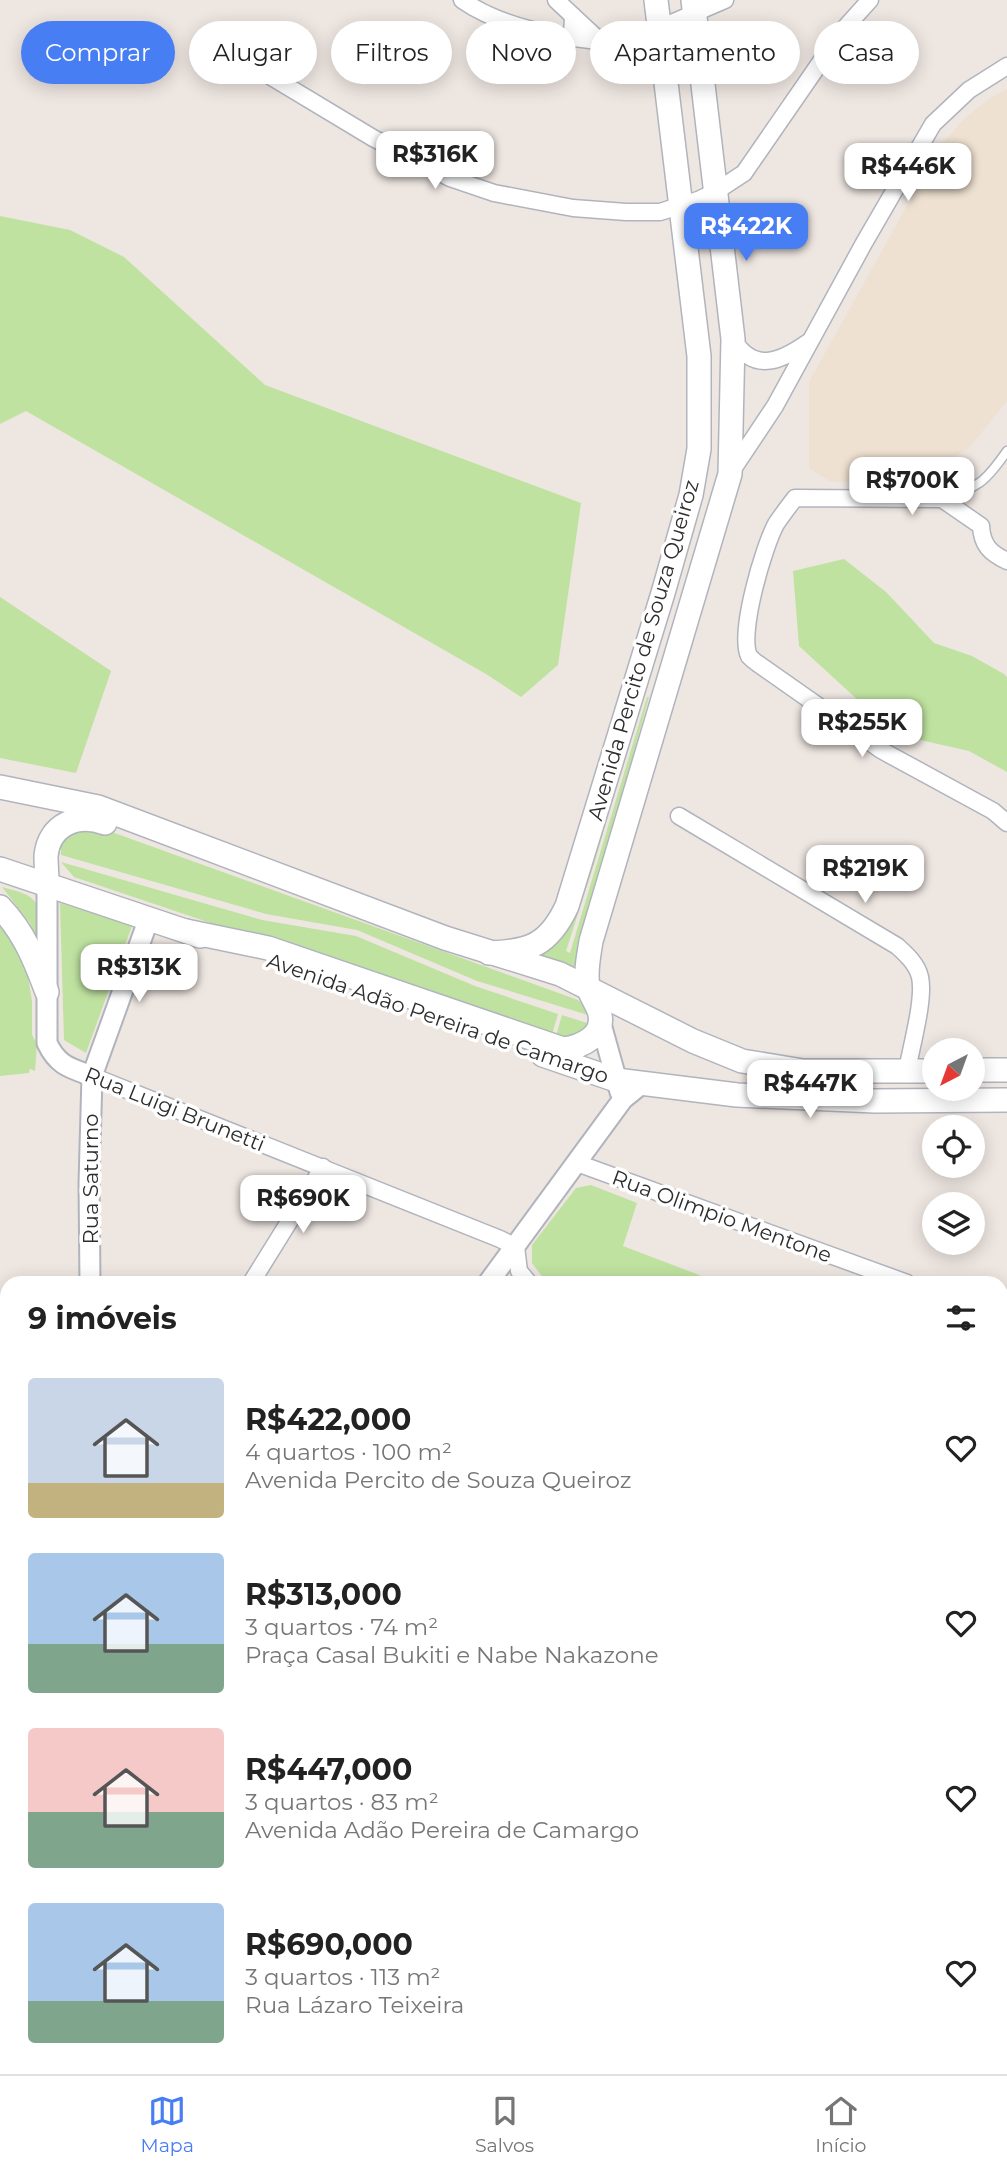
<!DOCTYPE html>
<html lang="pt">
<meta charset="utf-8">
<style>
body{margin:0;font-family:Montserrat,sans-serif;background:#f2f2f2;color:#222;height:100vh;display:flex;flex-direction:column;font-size:26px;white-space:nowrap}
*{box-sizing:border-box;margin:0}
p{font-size:23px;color:#767676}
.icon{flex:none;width:38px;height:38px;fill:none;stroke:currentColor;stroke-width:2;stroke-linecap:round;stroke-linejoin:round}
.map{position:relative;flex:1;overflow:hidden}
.details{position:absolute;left:0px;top:1276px;width:1008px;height:800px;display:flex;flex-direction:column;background:#fff;border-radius:21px 21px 0 0;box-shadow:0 4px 18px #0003}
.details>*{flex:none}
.hud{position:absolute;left:21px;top:21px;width:966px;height:63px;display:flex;gap:14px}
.needle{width:46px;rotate:221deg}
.tools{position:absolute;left:922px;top:1038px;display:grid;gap:14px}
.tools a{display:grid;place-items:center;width:63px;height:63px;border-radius:50%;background:#fff;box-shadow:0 4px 18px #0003;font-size:35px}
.price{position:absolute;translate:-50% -60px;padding:0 16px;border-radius:14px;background:#fff;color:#222;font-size:23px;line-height:46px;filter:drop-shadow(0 2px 4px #0008)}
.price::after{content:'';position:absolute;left:50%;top:42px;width:21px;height:16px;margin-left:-10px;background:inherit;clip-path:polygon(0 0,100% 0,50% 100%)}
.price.on{background:#487ef4;color:#fff}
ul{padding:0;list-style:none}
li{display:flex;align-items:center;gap:21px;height:175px;padding:0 28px}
li span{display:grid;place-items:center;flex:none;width:196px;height:140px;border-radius:7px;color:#555}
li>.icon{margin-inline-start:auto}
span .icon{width:84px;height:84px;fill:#fffc;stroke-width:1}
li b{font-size:30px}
h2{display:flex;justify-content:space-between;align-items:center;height:84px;padding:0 28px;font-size:30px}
.tag{padding:0 24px;border-radius:32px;background:#fff;box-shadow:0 4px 18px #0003;font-size:24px;line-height:63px}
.tag.on{background:#487ef4;color:#fff}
.dock{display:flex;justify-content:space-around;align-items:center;height:98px;border-top:2px solid #e0e0e0;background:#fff;font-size:19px;color:#767676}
.dock a{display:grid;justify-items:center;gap:4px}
.dock .on{color:#487ef4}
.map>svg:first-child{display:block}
</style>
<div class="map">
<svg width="1007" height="2074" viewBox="0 0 1007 2074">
<rect width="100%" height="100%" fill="#eee6e1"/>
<g fill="#eee1d1">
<path d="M1007,89V401L969,448L919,478L866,484L829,481L809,468V382L939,148L964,119L990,98Z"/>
<path d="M474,2069H562L563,2074H476Z"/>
</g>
<g fill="#bfe2a0">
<path d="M0,216L70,230L124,257L265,385L581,503L558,665L521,697L486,674L26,411L0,424Z"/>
<path d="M844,559L886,592L934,643L972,656L1004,674L1007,677V772L969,751L916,739L859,701L799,646L793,571Z"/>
<path d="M0,597L111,671L76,773L0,758Z"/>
<path d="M642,696L595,861L566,951L570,953L647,697H649L575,965L573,969L537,958L566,932L574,916Z"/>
<path d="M95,826L578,1000L587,1009L588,1015L477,981L357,930L266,914L61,855V845L65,835Z"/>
<path d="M61,862L262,920L356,936L475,986L558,1014L550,1042L306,955L74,877Z"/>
<path d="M2,887C40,897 39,899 39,937L36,936L29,922Z"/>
<path d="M60,903L132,926L86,1053L64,1040Z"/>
<path d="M0,923L22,958L28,977L32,1001V1035L37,1044L35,1071L30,1069L29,1073L0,1076Z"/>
<path d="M562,1015L590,1024L589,1030L554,1043Z"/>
<path d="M591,1185L637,1203L623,1246L720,1283H547L532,1263V1245L576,1188Z"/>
<path d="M1007,1784V1982L1001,1977V1792Z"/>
<path d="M993,2068L1000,2074H563L562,2069Z"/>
</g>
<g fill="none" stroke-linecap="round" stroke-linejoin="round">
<defs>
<path id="service" d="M942,499C979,486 984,484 1007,451"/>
<g id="minor">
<path d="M462,0C506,31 573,40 625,43"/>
<path d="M556,0L573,16"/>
<path d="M572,37L573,16L600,41"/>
<path d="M663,56L625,43L725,0"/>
<path d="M245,61L373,138L450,178L494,193L573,208L626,212H660L698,200L715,192L744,173L842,31L870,0"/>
<path d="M733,339C753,373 780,362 807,343"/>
<path d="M731,472L775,406L864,243L933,124L969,90L1007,66"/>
<path d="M1007,561C990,553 982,545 981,526L942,499L795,498C789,506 782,515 776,524C764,546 738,633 749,656C749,656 756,663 757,663L881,750L993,811L1007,823"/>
<path d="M679,816L897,946C906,954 917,964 920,977C925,999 911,1047 907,1071"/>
<path d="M92,1076L500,1239L516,1247L519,1271L529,1283"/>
<path d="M577,1163L907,1283"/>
<path d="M251,1283L323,1167"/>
<path d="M1001,1315L1007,1317"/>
<path d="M0,1384L7,1381"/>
<path d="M0,1491L7,1488"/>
<path d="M1001,1549L1007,1551"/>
<path d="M0,1731L7,1730"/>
<path d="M0,1905L7,1904"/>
</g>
<g id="tertiary">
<path d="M47,884V1043C58,1066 70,1068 92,1076"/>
<path d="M601,1024L620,1092"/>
<path d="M90,1283L89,1183L92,1076L149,918"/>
<path d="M488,1283L623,1099L639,1086L650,1084"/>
<path d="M157,2068L160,2074"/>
<path d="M29,2074L65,2068"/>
</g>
<g id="secondary">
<path d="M0,787L98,807L445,938L560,974L693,1041L742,1061L803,1071H934"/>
<path d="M0,869L200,936"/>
<path d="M47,884C47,875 46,865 46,856C49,824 78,813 105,823"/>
<path d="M0,907C24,932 35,960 47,992"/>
<path d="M186,931L268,948L563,1049C582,1047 607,1035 599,1011C596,1002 590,995 588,986C585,971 589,955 591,941L730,474L733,339L693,0"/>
<path d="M489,953C529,952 549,945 567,906L663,593L691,495L699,449V356L656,0"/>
<path d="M543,1055L616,1080L737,1095L875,1101L1007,1100"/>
<path d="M973,1070H1007"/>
</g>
</defs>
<use href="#service" stroke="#b1b4bd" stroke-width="11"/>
<use href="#minor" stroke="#b1b4bd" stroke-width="19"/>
<use href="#tertiary" stroke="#b1b4bd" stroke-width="23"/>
<use href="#secondary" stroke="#b1b4bd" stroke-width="26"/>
<use href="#service" stroke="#fff" stroke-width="8"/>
<use href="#minor" stroke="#fff" stroke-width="16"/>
<use href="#tertiary" stroke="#fff" stroke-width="19"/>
<use href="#secondary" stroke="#fff" stroke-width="23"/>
</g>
<g text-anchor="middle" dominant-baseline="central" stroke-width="7" stroke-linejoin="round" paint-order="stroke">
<g font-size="21" fill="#2d2d2d" stroke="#fff">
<text transform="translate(643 650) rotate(-74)">Avenida Percito de Souza Queiroz</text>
<text transform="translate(438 1018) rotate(19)">Avenida Adão Pereira de Camargo</text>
<text transform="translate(175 1109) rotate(22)">Rua Luigi Brunetti</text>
<text transform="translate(90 1179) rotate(-90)">Rua Saturno</text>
<text transform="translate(722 1216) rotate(20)">Rua Olimpio Mentone</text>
</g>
</g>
</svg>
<div class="tools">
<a><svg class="needle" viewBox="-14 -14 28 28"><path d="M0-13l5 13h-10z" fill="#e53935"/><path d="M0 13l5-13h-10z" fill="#767676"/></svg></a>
<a><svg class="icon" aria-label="locate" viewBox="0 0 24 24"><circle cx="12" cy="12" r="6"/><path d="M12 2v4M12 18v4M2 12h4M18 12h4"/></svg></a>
<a><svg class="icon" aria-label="layers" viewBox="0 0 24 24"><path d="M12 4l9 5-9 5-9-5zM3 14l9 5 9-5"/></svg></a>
</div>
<b class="price" style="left:435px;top:191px">R$316K</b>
<b class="price" style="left:908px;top:203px">R$446K</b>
<b class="price on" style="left:746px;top:263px">R$422K</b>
<b class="price" style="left:912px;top:517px">R$700K</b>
<b class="price" style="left:862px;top:759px">R$255K</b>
<b class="price" style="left:865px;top:905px">R$219K</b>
<b class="price" style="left:139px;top:1004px">R$313K</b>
<b class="price" style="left:810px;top:1120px">R$447K</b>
<b class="price" style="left:303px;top:1235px">R$690K</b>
<div class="hud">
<a class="tag on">Comprar</a>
<a class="tag">Alugar</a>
<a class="tag">Filtros</a>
<a class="tag">Novo</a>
<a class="tag">Apartamento</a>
<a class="tag">Casa</a>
</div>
<section class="details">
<h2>9 imóveis<svg class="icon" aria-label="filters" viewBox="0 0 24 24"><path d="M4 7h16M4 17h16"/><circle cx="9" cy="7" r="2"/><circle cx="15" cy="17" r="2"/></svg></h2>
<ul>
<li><span style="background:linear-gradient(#c9d6e8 75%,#c2b280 0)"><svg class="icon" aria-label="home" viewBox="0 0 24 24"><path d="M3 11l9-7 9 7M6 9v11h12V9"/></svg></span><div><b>R$422,000</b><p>4 quartos · 100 m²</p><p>Avenida Percito de Souza Queiroz</p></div><svg class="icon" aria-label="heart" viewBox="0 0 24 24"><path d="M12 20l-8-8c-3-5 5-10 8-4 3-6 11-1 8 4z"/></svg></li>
<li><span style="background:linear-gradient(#a9c7e8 65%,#7fa58c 0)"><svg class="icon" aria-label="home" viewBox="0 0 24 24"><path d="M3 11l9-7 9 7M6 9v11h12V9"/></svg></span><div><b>R$313,000</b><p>3 quartos · 74 m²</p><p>Praça Casal Bukiti e Nabe Nakazone</p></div><svg class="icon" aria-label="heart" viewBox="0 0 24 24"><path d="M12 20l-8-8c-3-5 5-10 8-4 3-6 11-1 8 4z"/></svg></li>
<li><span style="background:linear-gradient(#f6c9c9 60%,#7fa58c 0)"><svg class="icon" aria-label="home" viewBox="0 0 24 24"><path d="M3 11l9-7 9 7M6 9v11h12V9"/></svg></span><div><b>R$447,000</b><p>3 quartos · 83 m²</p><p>Avenida Adão Pereira de Camargo</p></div><svg class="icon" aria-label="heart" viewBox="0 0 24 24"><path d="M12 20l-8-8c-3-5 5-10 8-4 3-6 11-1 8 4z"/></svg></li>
<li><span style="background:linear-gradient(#a9c7e8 70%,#7fa58c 0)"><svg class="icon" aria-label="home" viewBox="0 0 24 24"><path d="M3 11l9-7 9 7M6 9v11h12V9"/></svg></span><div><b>R$690,000</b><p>3 quartos · 113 m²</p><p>Rua Lázaro Teixeira</p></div><svg class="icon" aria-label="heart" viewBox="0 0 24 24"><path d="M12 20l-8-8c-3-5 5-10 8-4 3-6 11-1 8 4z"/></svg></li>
</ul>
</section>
</div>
<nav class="dock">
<a class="on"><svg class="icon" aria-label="map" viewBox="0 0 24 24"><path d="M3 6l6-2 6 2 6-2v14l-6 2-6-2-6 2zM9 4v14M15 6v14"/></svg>Mapa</a>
<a><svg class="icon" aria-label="saved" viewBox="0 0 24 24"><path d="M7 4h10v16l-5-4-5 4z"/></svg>Salvos</a>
<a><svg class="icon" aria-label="home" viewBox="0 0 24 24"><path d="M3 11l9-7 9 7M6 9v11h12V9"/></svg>Início</a>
</nav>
